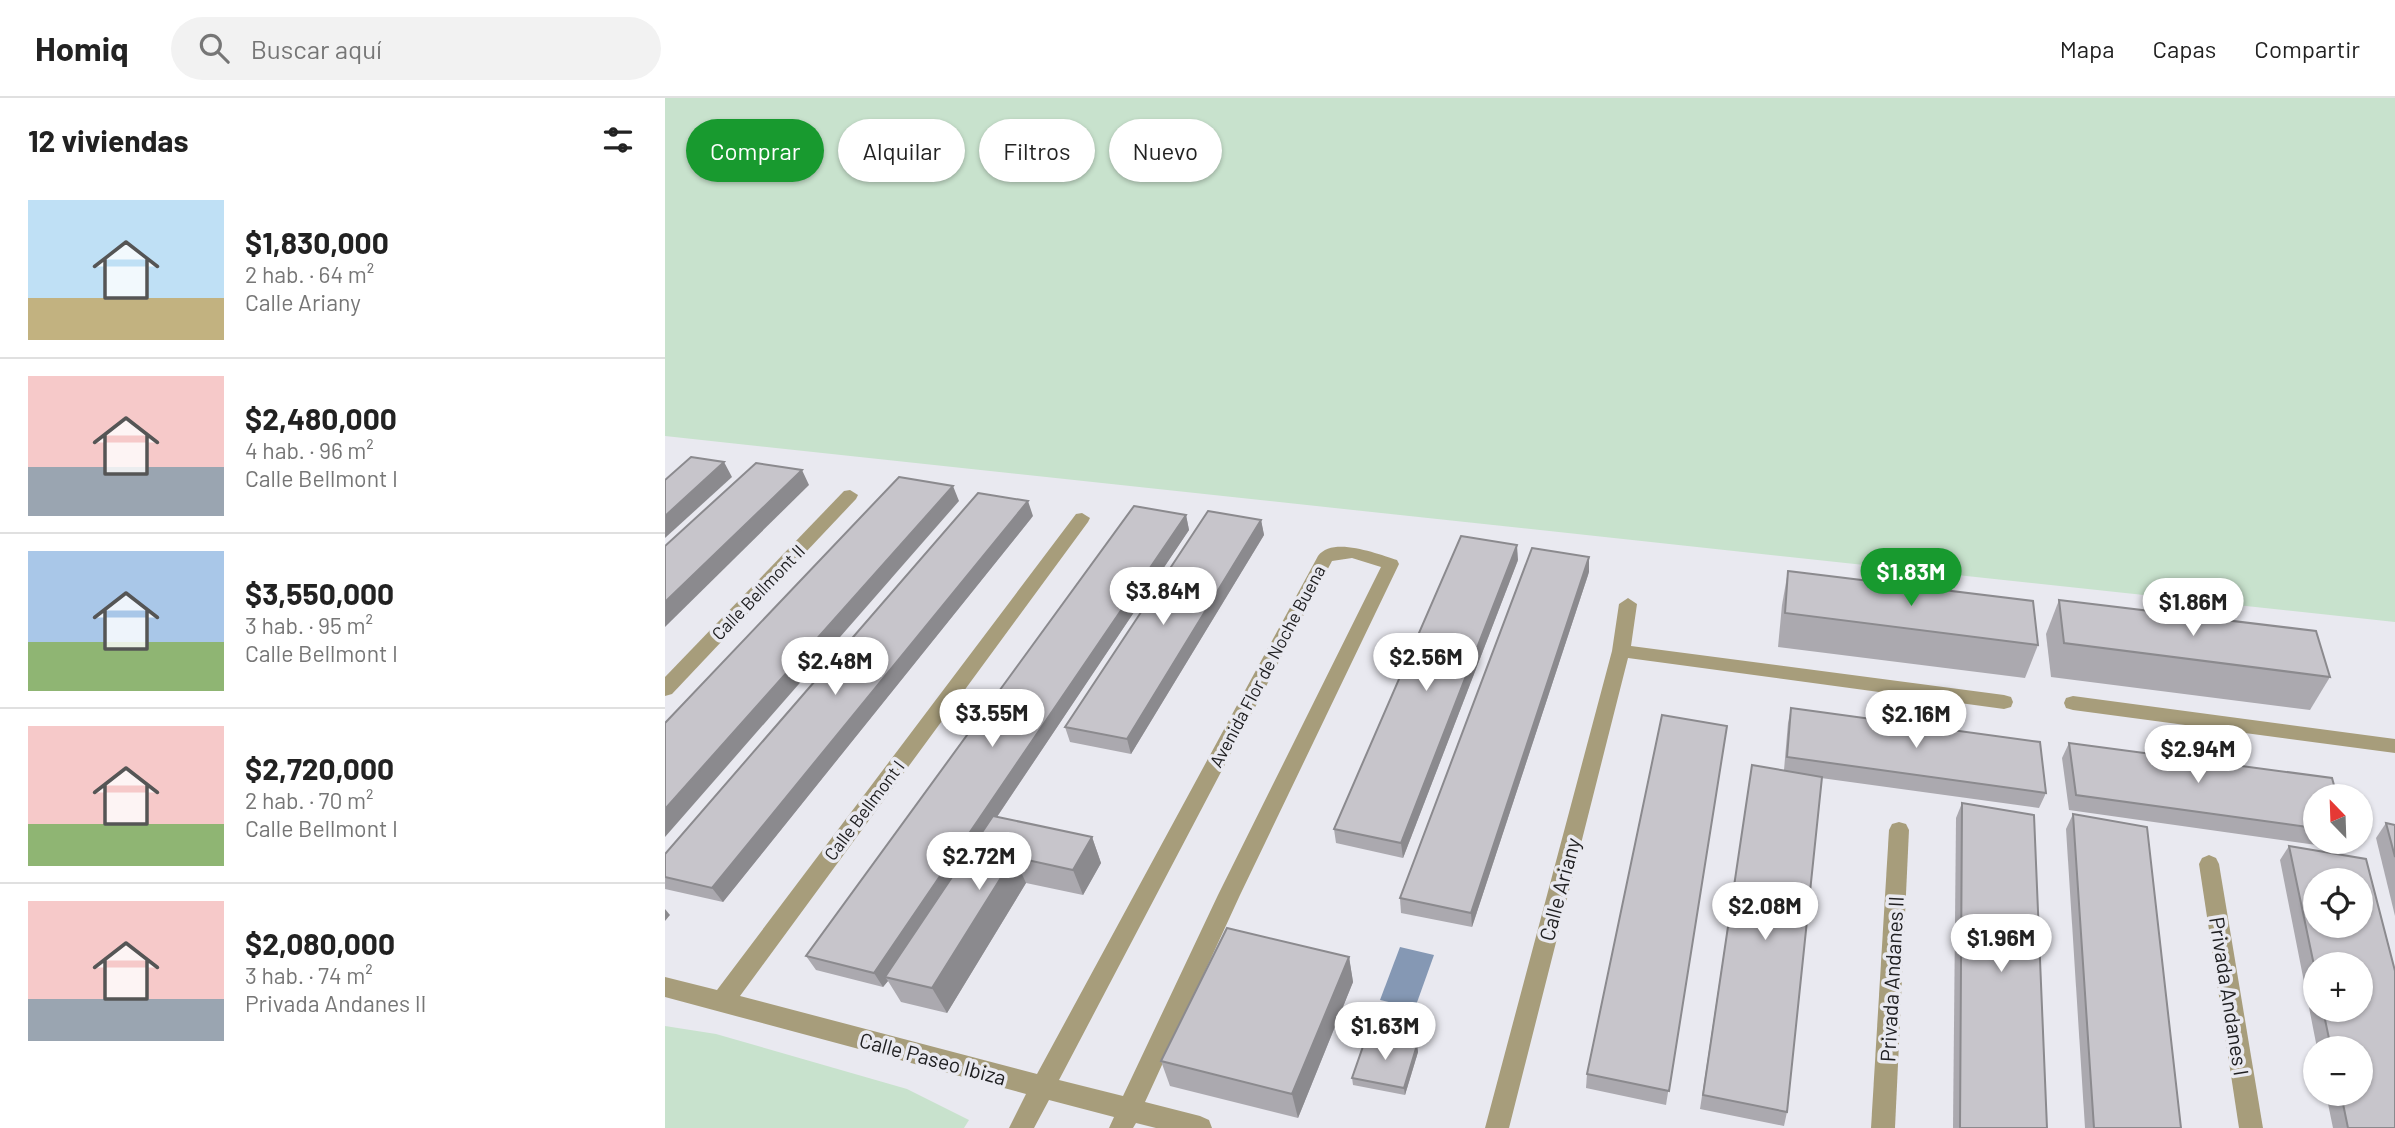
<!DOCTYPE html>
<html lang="es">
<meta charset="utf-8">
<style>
body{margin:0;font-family:Barlow,sans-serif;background:#f2f2f2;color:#222;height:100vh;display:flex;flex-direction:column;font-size:26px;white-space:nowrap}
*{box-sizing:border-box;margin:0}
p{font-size:23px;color:#767676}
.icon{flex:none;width:38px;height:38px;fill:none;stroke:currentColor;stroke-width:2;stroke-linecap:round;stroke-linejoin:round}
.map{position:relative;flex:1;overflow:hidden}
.details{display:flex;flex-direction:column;background:#fff;width:665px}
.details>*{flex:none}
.top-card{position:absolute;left:21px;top:21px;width:665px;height:63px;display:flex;gap:14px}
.needle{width:46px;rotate:337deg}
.tools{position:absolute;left:1638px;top:686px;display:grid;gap:14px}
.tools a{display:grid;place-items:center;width:70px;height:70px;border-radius:50%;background:#fff;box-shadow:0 2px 5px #0004;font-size:35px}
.price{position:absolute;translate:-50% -60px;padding:0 16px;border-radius:24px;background:#fff;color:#222;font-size:23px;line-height:46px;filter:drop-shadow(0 2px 4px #0008)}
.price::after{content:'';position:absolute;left:50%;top:42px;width:21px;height:16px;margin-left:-10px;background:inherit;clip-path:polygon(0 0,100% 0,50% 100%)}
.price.on{background:#189a2f;color:#fff}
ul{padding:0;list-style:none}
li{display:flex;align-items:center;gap:21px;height:175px;padding:0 28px}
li+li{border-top:2px solid #e0e0e0}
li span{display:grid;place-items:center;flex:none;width:196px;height:140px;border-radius:0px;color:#555}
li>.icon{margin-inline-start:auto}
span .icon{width:84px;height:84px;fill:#fffc;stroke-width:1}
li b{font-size:30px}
h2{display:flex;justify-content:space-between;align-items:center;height:84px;padding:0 28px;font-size:30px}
.pill{padding:0 24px;border-radius:32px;background:#fff;box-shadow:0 2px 5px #0004;font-size:24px;line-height:63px}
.pill.on{background:#189a2f;color:#fff}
header{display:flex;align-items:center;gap:42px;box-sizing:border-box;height:98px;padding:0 35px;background:#fff;border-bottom:2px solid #e0e0e0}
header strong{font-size:33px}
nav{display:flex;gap:38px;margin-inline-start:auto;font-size:24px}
.search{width:490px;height:63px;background:#f2f2f2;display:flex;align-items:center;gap:18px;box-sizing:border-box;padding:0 24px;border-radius:38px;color:#767676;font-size:26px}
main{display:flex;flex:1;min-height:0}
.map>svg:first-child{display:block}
</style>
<header>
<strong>Homiq</strong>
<div class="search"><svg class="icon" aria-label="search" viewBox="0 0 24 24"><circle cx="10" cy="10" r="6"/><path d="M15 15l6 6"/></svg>Buscar aquí</div>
<nav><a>Mapa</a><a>Capas</a><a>Compartir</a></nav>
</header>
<main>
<section class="details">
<h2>12 viviendas<svg class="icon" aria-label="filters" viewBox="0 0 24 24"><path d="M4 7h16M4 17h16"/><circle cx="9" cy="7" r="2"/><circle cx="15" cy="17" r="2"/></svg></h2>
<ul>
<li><span style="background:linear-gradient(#bfe0f5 70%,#c2b280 0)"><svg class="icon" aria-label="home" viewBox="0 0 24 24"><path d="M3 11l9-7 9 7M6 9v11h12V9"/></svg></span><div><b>$1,830,000</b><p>2 hab. · 64 m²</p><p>Calle Ariany</p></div></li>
<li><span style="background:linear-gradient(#f6c9c9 65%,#9aa5b1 0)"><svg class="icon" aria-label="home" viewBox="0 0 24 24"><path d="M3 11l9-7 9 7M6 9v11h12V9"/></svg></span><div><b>$2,480,000</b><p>4 hab. · 96 m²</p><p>Calle Bellmont I</p></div></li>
<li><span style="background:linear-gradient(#a9c7e8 65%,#8fb573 0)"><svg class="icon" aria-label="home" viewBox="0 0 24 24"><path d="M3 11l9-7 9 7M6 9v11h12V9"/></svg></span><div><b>$3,550,000</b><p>3 hab. · 95 m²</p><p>Calle Bellmont I</p></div></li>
<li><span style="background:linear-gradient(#f6c9c9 70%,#8fb573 0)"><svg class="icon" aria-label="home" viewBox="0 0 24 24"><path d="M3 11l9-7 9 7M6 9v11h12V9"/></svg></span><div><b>$2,720,000</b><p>2 hab. · 70 m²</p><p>Calle Bellmont I</p></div></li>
<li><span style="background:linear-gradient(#f6c9c9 70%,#9aa5b1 0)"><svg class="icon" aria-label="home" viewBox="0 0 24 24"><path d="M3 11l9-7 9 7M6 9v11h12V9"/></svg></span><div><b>$2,080,000</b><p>3 hab. · 74 m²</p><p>Privada Andanes II</p></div></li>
</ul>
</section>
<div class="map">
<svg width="1730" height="1030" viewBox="0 0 1730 1030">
<rect width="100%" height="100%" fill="#e9e9f0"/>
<g fill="#c8e2cd">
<path d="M0,0H1730V524L0,338Z"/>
<path d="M0,928L51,936L242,991L304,1022L299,1030H0Z"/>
</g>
<path fill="#8598b4" d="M735,849L769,857L750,910L715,902Z"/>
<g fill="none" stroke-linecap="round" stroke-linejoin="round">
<g fill="#a79d7b" fill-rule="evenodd">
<path d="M185,392L193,397L191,401L7,596L0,598V579L179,393Z"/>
<path d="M417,415L425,420L423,424L75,898L372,976L653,458C668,438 712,456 732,462L734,466L575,797L480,1004L535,1018L544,1022L547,1030H491L471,1025L468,1030H444L449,1019L384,1002L369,1030H344L361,996L0,899V879L52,892L411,416ZM687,460L716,469L553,797L458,998L394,982L667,463Z"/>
<path d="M963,500L972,506L966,548L1339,597L1346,599L1348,604L1346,609L1339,611L963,560L844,1030H820L947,553L954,506Z"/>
<path d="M1408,598L1730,641V655L1408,612L1401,610L1399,605L1401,600Z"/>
<path d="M1234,724L1241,726L1244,732L1230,1030H1206L1224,732L1227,726Z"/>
<path d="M1544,757L1551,760L1554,766L1598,1030H1574L1534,766L1537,760Z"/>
</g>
</g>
<g fill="#aba9af" fill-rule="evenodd">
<path d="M521,417L524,432L332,719L427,739L436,765L418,797L361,785L282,915L236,904L223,883L218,889L151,872L141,858Z"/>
<path d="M368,418L58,804L0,791V756Z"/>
<path d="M596,422L599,437L466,656L405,644L400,629Z"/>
<path d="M853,462L738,760L671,745L669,731Z"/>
<path d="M1123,473L1373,547L1360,580L1113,549L1117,507Z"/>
<path d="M924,474L807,829L736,815L735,800Z"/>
<path d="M1394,502L1665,579L1645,612L1386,579L1381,536Z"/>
<path d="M1126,610L1381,695L1374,710L1156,680L1122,1014L1119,1028L1035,1011L1085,682L1119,672L1123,625Z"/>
<path d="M1062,628L1001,1007L921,990L922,976Z"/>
<path d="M1404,645L1650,698V744H1677L1673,750L1404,712L1397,660Z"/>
<path d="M1297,705L1382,1030H1288L1291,720Z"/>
<path d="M1408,716L1516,1030H1420L1401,731Z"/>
<path d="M1721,725L1730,727V818L1711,740Z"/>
<path d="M1624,748L1701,761L1730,873V1030H1668L1661,996H1696V950H1652L1615,762ZM1650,782H1696V828H1650ZM1650,866H1696V912H1650Z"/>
<path d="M684,859L688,884L633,1020L505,988L496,963Z"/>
<path d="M752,947L753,954L740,997L688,987L687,980Z"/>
</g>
<g fill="#8b8a8e">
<path d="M59,364L67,379L0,440V418Z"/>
<path d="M137,372L144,387L0,529V504Z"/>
<path d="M288,388L294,403L0,739V711Z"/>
<path d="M363,403L368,418L58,804L47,790Z"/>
<path d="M521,417L524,432L224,880L220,879L223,883L218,889L209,875Z"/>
<path d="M596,422L599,437L466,656L462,641Z"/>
<path d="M852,447L853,462L738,760L736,745Z"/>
<path d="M924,459V474L807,829L806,815Z"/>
<path d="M427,739L436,765L418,797L408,772Z"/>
<path d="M349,759L361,785L282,915L267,890Z"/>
<path d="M0,811L5,817L0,823Z"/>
<path d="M684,859L688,884L633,1020L627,996Z"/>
<path d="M752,947L753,954L740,997L739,990Z"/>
</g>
<g fill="#c7c5cb" stroke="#8b8a8e" stroke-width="2" fill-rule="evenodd">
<path d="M26,359L59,364L0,418V382Z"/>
<path d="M91,365L137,372L0,504V448Z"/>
<path d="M234,379L288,388L0,711V625Z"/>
<path d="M313,395L363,403L47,790L0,779V756Z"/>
<path d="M469,408L521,417L209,875L141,858Z"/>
<path d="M543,413L596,422L462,641L400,629Z"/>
<path d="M796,438L852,447L736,745L669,731Z"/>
<path d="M867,450L924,459L806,815L735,800Z"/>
<path d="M1123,473L1368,503L1373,547L1120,515Z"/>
<path d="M1394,502L1651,533L1665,579L1399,545Z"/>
<path d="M1126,610L1375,644L1381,695L1122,659Z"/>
<path d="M997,617L1062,628L1004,993L922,976Z"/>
<path d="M1404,645L1667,680L1672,698H1650V730L1411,697Z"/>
<path d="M1087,667L1157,679L1122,1014L1038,997Z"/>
<path d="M1297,705L1369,717L1382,1030H1295Z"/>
<path d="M1408,716L1482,729L1516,1030H1429Z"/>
<path d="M328,718L427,739L408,772L349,759L267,890L220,879Z"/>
<path d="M1721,725L1730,727V759Z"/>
<path d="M1624,748L1701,761L1730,873V1030H1683L1676,996H1696V950H1666L1658,912H1696V866H1650V872ZM1650,782H1696V828H1650Z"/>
<path d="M562,830L684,859L627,996L496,963Z"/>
<path d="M702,937L752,947L739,990L687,980Z"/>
</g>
<g text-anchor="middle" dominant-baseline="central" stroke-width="7" stroke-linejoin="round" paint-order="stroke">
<g font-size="18" fill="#202022" stroke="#e9e9f0">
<text transform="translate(93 494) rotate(-46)">Calle Bellmont II</text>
<text transform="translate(602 568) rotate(-62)">Avenida Flor de Noche Buena</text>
<text transform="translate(199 712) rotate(-53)">Calle Bellmont I</text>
</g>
<g font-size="21" fill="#202022" stroke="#e9e9f0">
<text transform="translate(894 791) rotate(-75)">Calle Ariany</text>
<text transform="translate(1226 881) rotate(-87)">Privada Andanes II</text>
<text transform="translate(1565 898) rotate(81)">Privada Andanes I</text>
<text transform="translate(268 960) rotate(15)">Calle Paseo Ibiza</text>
</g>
</g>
</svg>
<div class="tools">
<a><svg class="needle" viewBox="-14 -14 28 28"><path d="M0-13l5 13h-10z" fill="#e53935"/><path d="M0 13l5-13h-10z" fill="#767676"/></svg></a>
<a><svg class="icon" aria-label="locate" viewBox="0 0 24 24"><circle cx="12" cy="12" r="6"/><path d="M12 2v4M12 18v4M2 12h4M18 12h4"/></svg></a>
<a>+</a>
<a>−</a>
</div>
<b class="price on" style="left:1246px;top:510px">$1.83M</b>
<b class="price" style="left:498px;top:529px">$3.84M</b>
<b class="price" style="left:1528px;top:540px">$1.86M</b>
<b class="price" style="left:761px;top:595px">$2.56M</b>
<b class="price" style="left:170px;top:599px">$2.48M</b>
<b class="price" style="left:327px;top:651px">$3.55M</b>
<b class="price" style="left:1251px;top:652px">$2.16M</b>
<b class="price" style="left:1533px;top:687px">$2.94M</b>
<b class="price" style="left:314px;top:794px">$2.72M</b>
<b class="price" style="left:1100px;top:844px">$2.08M</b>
<b class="price" style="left:1336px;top:876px">$1.96M</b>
<b class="price" style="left:720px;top:964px">$1.63M</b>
<div class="top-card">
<a class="pill on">Comprar</a>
<a class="pill">Alquilar</a>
<a class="pill">Filtros</a>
<a class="pill">Nuevo</a>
</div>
</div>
</main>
